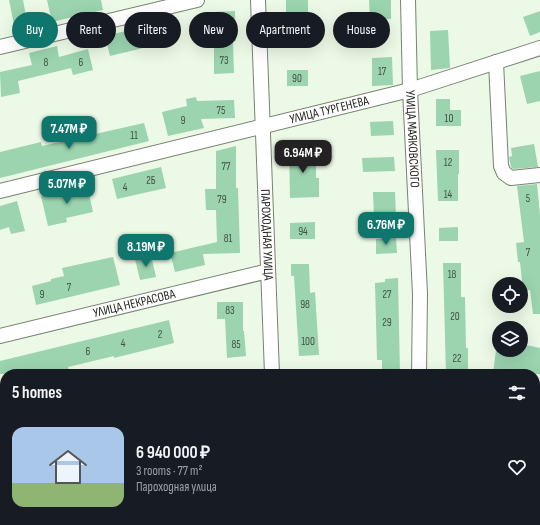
<!DOCTYPE html>
<meta charset="utf-8">
<style>
body{margin:0;font-family:"Sofia Sans Condensed",sans-serif;background:#242831;color:#f1f3f6;height:100vh;display:flex;flex-direction:column;font-size:15px;white-space:nowrap}
*{box-sizing:border-box;margin:0}
p{font-size:13px;color:#9ea1a6}
.icon{flex:none;width:22px;height:22px;fill:none;stroke:currentColor;stroke-width:2;stroke-linecap:round;stroke-linejoin:round}
.map{position:relative;flex:1;overflow:hidden}
.side{position:absolute;left:0px;top:369px;width:540px;height:156px;display:flex;flex-direction:column;background:#171b24;border-radius:16px 16px 0 0;box-shadow:0 4px 16px #0002}
.side>*{flex:none}
.guide{position:absolute;left:12px;top:12px;width:516px;height:36px;display:flex;gap:8px}
.fabs{position:absolute;left:492px;top:277px;display:grid;gap:8px}
.fabs a{display:grid;place-items:center;width:36px;height:36px;border-radius:50%;background:#171b24;box-shadow:0 4px 16px #0002;font-size:20px}
.price{position:absolute;translate:-50% -34px;padding:0 9px;border-radius:8px;background:#0f766e;color:#fff;font-size:13px;line-height:26px;filter:drop-shadow(0 1px 2px #0008)}
.price::after{content:'';position:absolute;left:50%;top:24px;width:12px;height:9px;margin-left:-6px;background:inherit;clip-path:polygon(0 0,100% 0,50% 100%)}
.price.selected{background:#222;color:#fff}
ul{padding:0;list-style:none}
li{display:flex;align-items:center;gap:12px;height:100px;padding:0 12px}
li span{display:grid;place-items:center;flex:none;width:112px;height:80px;border-radius:12px;color:#555}
li>.icon{margin-inline-start:auto}
span .icon{width:48px;height:48px;fill:#fffc;stroke-width:1}
li b{font-size:17px}
h2{display:flex;justify-content:space-between;align-items:center;height:48px;padding:0 12px;font-size:17px}
.tag{padding:0 14px;border-radius:18px;background:#171b24;box-shadow:0 4px 16px #0002;font-size:14px;line-height:36px}
.tag.selected{background:#0f766e;color:#fff}
.map>svg:first-child{display:block}
</style>
<div class="map">
<svg width="540" height="525" viewBox="0 0 540 525">
<rect width="100%" height="100%" fill="#ecf9e6"/>
<g fill="#9bd4af">
<path d="M9,0H23L28,27L15,30Z"/>
<path d="M47,0H101L103,10L52,22Z"/>
<path d="M286,0H308V36H284V18H286Z"/>
<path d="M369,0H391V19L370,20Z"/>
<path d="M235,11L236,41L233,42L234,73L214,74V47H215L213,12Z"/>
<path d="M540,11V32L530,36L523,17Z"/>
<path d="M168,21L172,41L110,56L105,36Z"/>
<path d="M448,30L450,68L431,70L430,31Z"/>
<path d="M57,46L59,57L88,49L93,70L73,75L71,68L18,81L20,93L1,97L0,72L32,65L29,53Z"/>
<path d="M392,57L393,85L372,86V58Z"/>
<rect x="287" y="70" width="21" height="16"/>
<path d="M540,71V101L527,104L520,76Z"/>
<path d="M196,97L197,101L234,100L235,118L201,119L204,128L168,136L162,112L187,106L186,99Z"/>
<path d="M436,99H450V110H461V126H436Z"/>
<path d="M393,121L394,135L371,136L370,122Z"/>
<path d="M144,123L149,141L0,178V152L41,142L42,146Z"/>
<path d="M534,144L538,167L513,169L511,167L509,157L512,156L511,148Z"/>
<path d="M236,146V188H238L240,253L203,254L205,265L175,272L170,253L217,242L216,210H206L205,189H216V151Z"/>
<path d="M316,149V178H319V197L290,198L289,150Z"/>
<path d="M436,150H459V174H458V201H438Z"/>
<path d="M394,157L395,171L363,172L362,158Z"/>
<path d="M161,167L166,188L117,199L112,179Z"/>
<path d="M537,184L540,215V314H533L530,290L523,291L520,262H518L516,243L524,242L517,186Z"/>
<path d="M87,185L93,212L66,218L67,222L48,226L41,196Z"/>
<path d="M373,192H395L396,216L374,217Z"/>
<path d="M17,201L25,231L11,234L9,227L0,230V206Z"/>
<path d="M315,222V239H290V223Z"/>
<path d="M458,227V241H439V228Z"/>
<path d="M396,238L397,253L376,254V239Z"/>
<path d="M151,255L156,277L140,280L135,259Z"/>
<path d="M113,257L120,285L36,305L32,286L51,281V279L64,276L62,268Z"/>
<path d="M443,263H461V297H465L466,348H468V374H446Z"/>
<path d="M291,264H309L310,293L315,292L319,355L299,356L294,276H291Z"/>
<path d="M398,278L400,374H382V360H377L375,283L385,282V279Z"/>
<path d="M217,302H243V331H244L246,356L227,358L225,319H217Z"/>
<path d="M169,320L174,343L114,358V356L68,367L70,374H0V361Z"/>
<path d="M522,344L540,348V374H493L496,350H521Z"/>
</g>
<g fill="none" stroke-linecap="round" stroke-linejoin="round">
<defs>
<g id="street">
<path id="s1" d="M258,0L272,374"/>
<path id="s2" d="M408,0L410,90L420,294L419,374"/>
<path d="M0,47L197,0"/>
<path d="M496,62L501,166L504,173L511,178L540,175"/>
<path id="s3" d="M0,191L410,90L540,48"/>
<path id="s4" d="M0,336L268,271"/>
<path d="M0,483L5,482"/>
<path d="M274,525V520"/>
</g>
</defs>
<use href="#street" stroke="#788372" stroke-width="16"/>
<use href="#street" stroke="#fff" stroke-width="14"/>
</g>
<g text-anchor="middle" dominant-baseline="central" stroke-width="3" stroke-linejoin="round" paint-order="stroke">
<g font-size="11" fill="#405243">
<text x="224" y="60">73</text>
<text x="46" y="62">8</text>
<text x="81" y="62">6</text>
<text x="382" y="71">17</text>
<text x="297" y="78">90</text>
<text x="221" y="110">75</text>
<text x="449" y="118">10</text>
<text x="183" y="120">9</text>
<text x="134" y="135">11</text>
<text x="448" y="162">12</text>
<text x="226" y="166">77</text>
<text x="151" y="180">2Б</text>
<text x="125" y="187">4</text>
<text x="448" y="194">14</text>
<text x="528" y="198">5</text>
<text x="222" y="199">79</text>
<text x="303" y="231">94</text>
<text x="228" y="238">81</text>
<text x="528" y="252">7</text>
<text x="452" y="274">18</text>
<text x="69" y="287">7</text>
<text x="42" y="294">9</text>
<text x="387" y="294">27</text>
<text x="305" y="304">98</text>
<text x="230" y="310">83</text>
<text x="455" y="316">20</text>
<text x="387" y="322">29</text>
<text x="160" y="334">2</text>
<text x="308" y="341">100</text>
<text x="123" y="343">4</text>
<text x="236" y="344">85</text>
<text x="88" y="351">6</text>
<text x="457" y="358">22</text>
</g>
<g font-size="13" fill="#22261f" stroke="#ecf9e6">
<text stroke="none"><textPath href="#s3" startOffset="339">УЛИЦА ТУРГЕНЕВА</textPath></text>
<text stroke="none"><textPath href="#s2" startOffset="139">УЛИЦА МАЯКОВСКОГО</textPath></text>
<text stroke="none"><textPath href="#s1" startOffset="235">ПАРОХОДНАЯ УЛИЦА</textPath></text>
<text stroke="none"><textPath href="#s4" startOffset="138">УЛИЦА НЕКРАСОВА</textPath></text>
</g>
</g>
</svg>
<div class="fabs">
<a><svg class="icon" aria-label="locate" viewBox="0 0 24 24"><circle cx="12" cy="12" r="6"/><path d="M12 2v4M12 18v4M2 12h4M18 12h4"/></svg></a>
<a><svg class="icon" aria-label="layers" viewBox="0 0 24 24"><path d="M12 4l9 5-9 5-9-5zM3 14l9 5 9-5"/></svg></a>
</div>
<b class="price" style="left:69px;top:150px">7.47M ₽</b>
<b class="price selected" style="left:303px;top:174px">6.94M ₽</b>
<b class="price" style="left:67px;top:205px">5.07M ₽</b>
<b class="price" style="left:386px;top:246px">6.76M ₽</b>
<b class="price" style="left:146px;top:268px">8.19M ₽</b>
<div class="guide">
<a class="tag selected">Buy</a>
<a class="tag">Rent</a>
<a class="tag">Filters</a>
<a class="tag">New</a>
<a class="tag">Apartment</a>
<a class="tag">House</a>
</div>
<section class="side">
<h2>5 homes<svg class="icon" aria-label="filters" viewBox="0 0 24 24"><path d="M4 7h16M4 17h16"/><circle cx="9" cy="7" r="2"/><circle cx="15" cy="17" r="2"/></svg></h2>
<ul>
<li><span style="background:linear-gradient(#a9c7e8 70%,#8fb573 0)"><svg class="icon" aria-label="home" viewBox="0 0 24 24"><path d="M3 11l9-7 9 7M6 9v11h12V9"/></svg></span><div><b>6 940 000 ₽</b><p>3 rooms · 77 m²</p><p>Пароходная улица</p></div><svg class="icon" aria-label="heart" viewBox="0 0 24 24"><path d="M12 20l-8-8c-3-5 5-10 8-4 3-6 11-1 8 4z"/></svg></li>
</ul>
</section>
</div>
